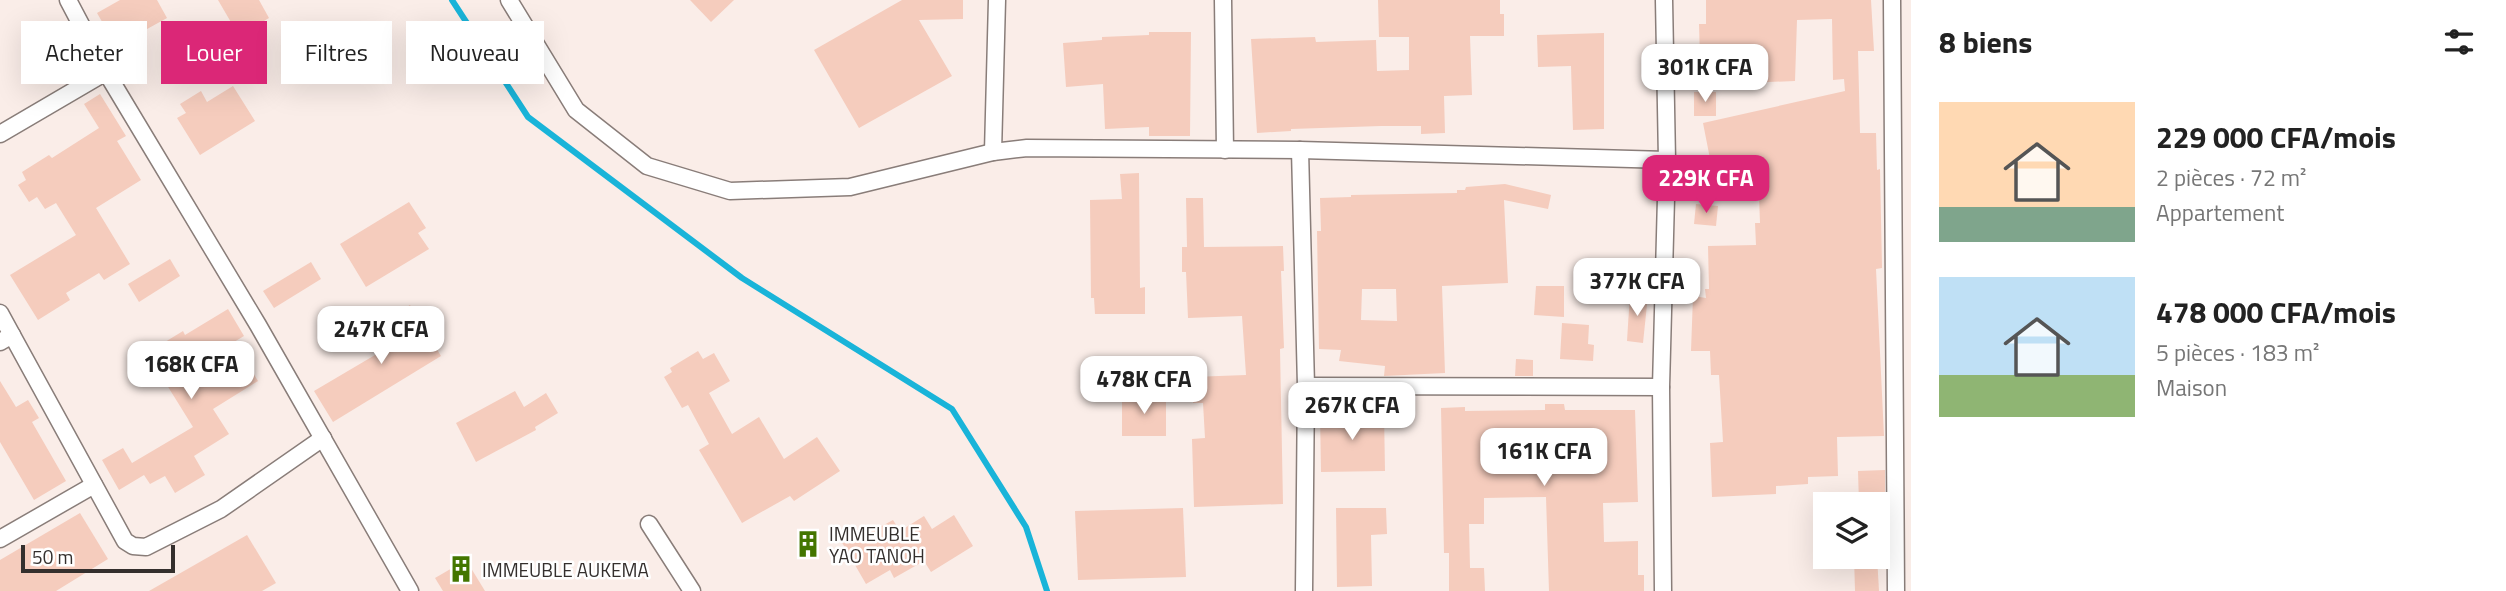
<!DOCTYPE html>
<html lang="fr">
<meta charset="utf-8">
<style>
body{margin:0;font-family:"Titillium Web",sans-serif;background:#f2f2f2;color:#222;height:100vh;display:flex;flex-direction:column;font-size:26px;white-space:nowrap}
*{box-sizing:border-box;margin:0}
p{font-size:23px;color:#767676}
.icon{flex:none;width:38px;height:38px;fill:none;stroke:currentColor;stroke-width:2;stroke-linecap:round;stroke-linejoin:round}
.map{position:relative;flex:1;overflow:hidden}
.details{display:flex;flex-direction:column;background:#fff;width:595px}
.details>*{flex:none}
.hud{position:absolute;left:21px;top:21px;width:665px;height:63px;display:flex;gap:14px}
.buttons{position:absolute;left:1813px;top:492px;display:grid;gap:14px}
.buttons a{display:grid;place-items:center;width:77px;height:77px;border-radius:0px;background:#fff;box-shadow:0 7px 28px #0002;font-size:35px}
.scale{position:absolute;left:21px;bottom:18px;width:154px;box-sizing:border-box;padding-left:7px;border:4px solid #342f2d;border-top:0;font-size:19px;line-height:24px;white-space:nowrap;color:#342f2d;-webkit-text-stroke:5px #fff;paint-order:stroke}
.price{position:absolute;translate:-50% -60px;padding:0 16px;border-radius:14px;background:#fff;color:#222;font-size:23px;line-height:46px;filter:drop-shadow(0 2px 4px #0008)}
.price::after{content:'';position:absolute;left:50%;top:42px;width:21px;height:16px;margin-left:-10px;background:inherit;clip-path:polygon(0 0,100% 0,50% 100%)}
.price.active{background:#db2777;color:#fff}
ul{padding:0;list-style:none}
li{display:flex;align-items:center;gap:21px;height:175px;padding:0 28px}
li span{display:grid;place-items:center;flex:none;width:196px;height:140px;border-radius:0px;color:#555}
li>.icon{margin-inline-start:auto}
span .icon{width:84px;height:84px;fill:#fffc;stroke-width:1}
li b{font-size:30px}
h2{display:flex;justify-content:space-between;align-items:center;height:84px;padding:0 28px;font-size:30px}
.tag{padding:0 24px;border-radius:0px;background:#fff;box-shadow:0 7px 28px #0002;font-size:24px;line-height:63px}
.tag.active{background:#db2777;color:#fff}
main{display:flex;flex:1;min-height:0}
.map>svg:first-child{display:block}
</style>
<main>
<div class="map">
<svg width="1911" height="591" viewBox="0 0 1911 591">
<rect width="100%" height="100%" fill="#faede8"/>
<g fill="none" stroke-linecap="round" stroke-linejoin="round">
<path stroke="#19b4d9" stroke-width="6" d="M452,0L528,117L742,278L952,409L1026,527L1047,591"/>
</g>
<g fill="#f5ccbd" fill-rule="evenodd">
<path d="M120,0H157L167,18L129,39L121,25L108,32L97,13Z"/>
<path d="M218,0H259L269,18L239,36Z"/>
<path d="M690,0H734L711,22Z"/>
<path d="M902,0H963V19L919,20L952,76L859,128L814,50Z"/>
<path d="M1378,0H1500V14H1504V36H1470L1472,95L1444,96L1445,133L1421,134V126H1381L1291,129V131L1257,133L1251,39L1315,37L1316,42L1376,40L1377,71L1409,70V37H1379Z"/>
<path d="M1706,0H1871L1874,51H1858L1860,133H1876L1877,170L1880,169L1882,268L1876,269L1884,436L1837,437L1838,476L1808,477V484L1776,486V494L1712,497L1710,443L1723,442L1719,375H1711L1710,351H1691L1693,296L1706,298L1705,289H1709L1708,246L1756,245L1755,223H1760L1758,169L1688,184L1687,160L1712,169L1703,123L1845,91L1844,79L1833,80L1832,19L1797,20L1795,81L1722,84V58L1700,59L1699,24H1706Z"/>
<path d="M1149,32H1191L1190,136H1149V127L1105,129L1103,84L1066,87L1063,43L1102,40V37L1149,35Z"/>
<path d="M1604,33V129L1573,130L1571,66L1538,67L1537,35Z"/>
<path d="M233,86L255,121L200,155L177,118L186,113L180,104L201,91L207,102Z"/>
<rect x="1694" y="92" width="22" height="24"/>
<path d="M100,94L126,136L117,141L141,180L96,208L130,264L104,280L99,273L66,293L70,300L38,320L10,275L76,235L56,203L45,209L37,197L29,202L18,185L26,180L22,172L49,155L52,158L99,128L84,104Z"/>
<path d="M1139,173L1140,288L1145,287V314H1095L1094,298H1091L1090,200L1122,199L1120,174Z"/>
<path d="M1505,184L1551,195L1548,209L1504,200L1508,283L1442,286L1445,373L1384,376L1385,366L1339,361L1341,350L1319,349L1317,231H1321L1320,198L1351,197V195L1457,193V190H1465L1466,187ZM1362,289H1396L1397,321L1361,320Z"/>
<path d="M1186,198H1203L1204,247L1283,246L1284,271H1281L1284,348L1280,349L1283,504L1194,507L1192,439L1205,438L1203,403H1193L1192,377L1246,375L1242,316L1188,318L1186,272H1182V247H1187Z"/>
<path d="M409,202L426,228L418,233L429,249L366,287L340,244Z"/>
<path d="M1696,204L1718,206L1716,226L1694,224Z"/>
<path d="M170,259L180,276L139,302L128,284Z"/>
<path d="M311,262L321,279L274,308L263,291Z"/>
<path d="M1536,286H1564V317L1534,315Z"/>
<path d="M1630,294L1648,295L1643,343L1627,341Z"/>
<path d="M410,305L441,356L333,422L314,391L392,345L379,324Z"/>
<path d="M228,309L244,336L234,342L258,381L213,409L229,434L194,456L205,475L175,493L165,476L150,484L144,475L119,490L102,460L123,448L132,463L193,427L147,353L183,331L185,335Z"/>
<path d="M1562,323L1589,325L1588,344L1594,345L1593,361L1560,359Z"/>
<path d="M698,351L703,359L714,353L730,381L709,393L732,434L759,417L784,459L817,437L840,471L794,501L790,496L742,523L699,450L709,444L688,405L682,408L664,377L672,372L670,368Z"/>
<path d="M1516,359L1533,360V376H1515Z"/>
<path d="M0,381L16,407L28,400L39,418L32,422L66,481L34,500L0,442Z"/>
<path d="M515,391L524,407L546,393L558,413L535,427L536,430L476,462L456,423Z"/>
<rect x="1122" y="395" width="44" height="41"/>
<path d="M1545,404H1564L1565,410H1635L1638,502L1603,503L1604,542L1638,541V575H1644V591H1549L1546,497L1484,498V524H1469L1470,568H1484L1485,591H1449V553H1444L1441,408L1465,407V411L1545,410Z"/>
<path d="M1384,412L1385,471L1321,472L1320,413Z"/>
<path d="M1885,470V504H1859L1858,471Z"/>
<path d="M1183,508L1186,577L1078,580L1075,511Z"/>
<path d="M1336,508H1386L1387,534L1371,535L1372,586L1337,587Z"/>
<path d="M80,513L108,559L56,591H0V560Z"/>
<path d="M954,515L973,546L931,572L924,561L894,578L890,570L866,584L840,539L864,526L869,533L893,520L900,531L924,516L932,529Z"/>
<path d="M247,535L276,583L262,591H149Z"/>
<path d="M1854,556H1877L1879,591H1855Z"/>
<path d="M466,560L485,591H443L435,578Z"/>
</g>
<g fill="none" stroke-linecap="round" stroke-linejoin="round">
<defs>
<g id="street">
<path d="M68,0L106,72L258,325L410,591"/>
<path d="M509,0L576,110L647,166L730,191L850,187L993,152L1027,148L1300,150L1667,160"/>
<path d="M1223,0L1225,150"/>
<path d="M1892,0L1896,591"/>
<path d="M0,134L106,72"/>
<path d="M1300,150L1306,386L1304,591"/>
<path d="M993,152L997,0"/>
<path d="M0,313L12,335"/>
<path d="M0,342L12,335L125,541L133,546L146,547L221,509L323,438"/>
<path d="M1306,386L1661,387"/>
<path d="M649,524L692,591"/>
<path d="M0,539L94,485"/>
<path d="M1663,591L1661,387L1667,160L1664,0"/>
</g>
</defs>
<use href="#street" stroke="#897d79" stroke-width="19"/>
<use href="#street" stroke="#fff" stroke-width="16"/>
</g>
<defs>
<symbol id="building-bare" viewBox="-9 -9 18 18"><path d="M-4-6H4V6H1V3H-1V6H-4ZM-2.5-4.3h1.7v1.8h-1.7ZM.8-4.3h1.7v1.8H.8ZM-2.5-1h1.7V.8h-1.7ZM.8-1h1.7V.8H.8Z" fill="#437600" stroke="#fff" stroke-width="2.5" paint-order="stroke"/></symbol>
</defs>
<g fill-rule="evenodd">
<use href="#building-bare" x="789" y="525" width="38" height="38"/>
<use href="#building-bare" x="442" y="550" width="38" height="38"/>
</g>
<g text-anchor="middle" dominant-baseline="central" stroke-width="5" stroke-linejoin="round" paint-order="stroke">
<g font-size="19" fill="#342f2d" stroke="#fff" text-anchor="start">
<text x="829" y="533">IMMEUBLE<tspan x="829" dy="22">YAO TANOH</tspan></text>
<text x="482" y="569">IMMEUBLE AUKEMA</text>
</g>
</g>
</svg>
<div class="buttons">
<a><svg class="icon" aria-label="layers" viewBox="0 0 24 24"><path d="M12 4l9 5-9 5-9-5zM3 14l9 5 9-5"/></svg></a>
</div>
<div class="scale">50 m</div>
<b class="price" style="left:1705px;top:104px">301K CFA</b>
<b class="price active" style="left:1706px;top:215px">229K CFA</b>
<b class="price" style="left:1637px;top:318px">377K CFA</b>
<b class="price" style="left:381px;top:366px">247K CFA</b>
<b class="price" style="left:191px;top:401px">168K CFA</b>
<b class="price" style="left:1144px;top:416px">478K CFA</b>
<b class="price" style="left:1352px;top:442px">267K CFA</b>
<b class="price" style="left:1544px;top:488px">161K CFA</b>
<div class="hud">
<a class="tag">Acheter</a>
<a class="tag active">Louer</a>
<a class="tag">Filtres</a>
<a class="tag">Nouveau</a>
</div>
</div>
<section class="details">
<h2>8 biens<svg class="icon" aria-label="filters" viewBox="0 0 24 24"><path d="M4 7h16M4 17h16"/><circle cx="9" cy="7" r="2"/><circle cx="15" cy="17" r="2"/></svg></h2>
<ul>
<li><span style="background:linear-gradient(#ffd9b3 75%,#7fa58c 0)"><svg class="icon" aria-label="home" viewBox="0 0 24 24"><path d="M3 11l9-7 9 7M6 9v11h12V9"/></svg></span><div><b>229 000 CFA/mois</b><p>2 pièces · 72 m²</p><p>Appartement</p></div></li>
<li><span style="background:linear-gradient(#bfe0f5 70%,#8fb573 0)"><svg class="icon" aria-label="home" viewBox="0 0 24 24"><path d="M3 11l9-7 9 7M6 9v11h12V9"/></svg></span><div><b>478 000 CFA/mois</b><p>5 pièces · 183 m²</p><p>Maison</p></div></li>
</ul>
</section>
</main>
